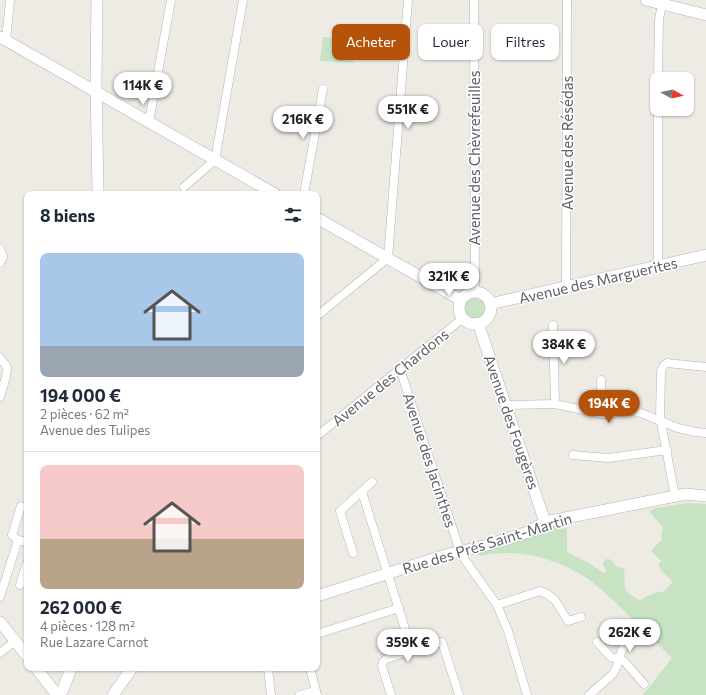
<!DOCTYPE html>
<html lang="fr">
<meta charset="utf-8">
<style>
body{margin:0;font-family:Commissioner,sans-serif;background:#f6f6f7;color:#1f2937;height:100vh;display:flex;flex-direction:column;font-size:15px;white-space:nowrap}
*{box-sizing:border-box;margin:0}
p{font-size:13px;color:#747a83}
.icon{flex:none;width:22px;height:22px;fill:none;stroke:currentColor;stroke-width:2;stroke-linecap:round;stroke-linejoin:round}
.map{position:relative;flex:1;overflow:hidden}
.panel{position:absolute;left:24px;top:191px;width:296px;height:480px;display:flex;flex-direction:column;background:#fff;border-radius:8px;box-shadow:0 1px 3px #0004}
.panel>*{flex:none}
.top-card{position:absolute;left:332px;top:24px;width:314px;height:36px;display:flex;gap:8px}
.needle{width:26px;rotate:98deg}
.controls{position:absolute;left:650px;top:72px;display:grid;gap:8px}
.controls a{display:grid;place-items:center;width:44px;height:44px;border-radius:8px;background:#fff;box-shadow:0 1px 3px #0004;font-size:20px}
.price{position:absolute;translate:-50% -34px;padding:0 9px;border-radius:14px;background:#fff;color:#222;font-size:13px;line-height:26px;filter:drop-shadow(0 1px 2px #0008)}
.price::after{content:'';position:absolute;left:50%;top:24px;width:12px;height:9px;margin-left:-6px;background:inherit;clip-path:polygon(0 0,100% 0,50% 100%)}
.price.active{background:#b45309;color:#fff}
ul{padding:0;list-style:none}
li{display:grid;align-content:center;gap:8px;height:212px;padding:0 16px}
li+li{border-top:1px solid #e0e1e3}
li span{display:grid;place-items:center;height:124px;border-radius:8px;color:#555}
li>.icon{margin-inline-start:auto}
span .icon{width:72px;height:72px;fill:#fffc;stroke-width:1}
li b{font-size:17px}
h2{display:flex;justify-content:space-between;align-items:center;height:48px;padding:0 16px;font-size:17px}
.chip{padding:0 14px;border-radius:8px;background:#fff;box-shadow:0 1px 3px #0004;font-size:14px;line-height:36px}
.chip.active{background:#b45309;color:#fff}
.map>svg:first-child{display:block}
</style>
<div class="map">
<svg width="706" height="695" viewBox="0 0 706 695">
<rect width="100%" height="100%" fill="#eeebe5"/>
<g fill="#c7e3c4">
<path d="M323,37L355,39L353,63L320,61Z"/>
<circle cx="475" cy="308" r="10"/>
<path d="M687,503L706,504V695H643L672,658L650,636L645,640L635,630L639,626C624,611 609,595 592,582C561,559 517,547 479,556L477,551L557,523L558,529L567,528V552L587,562L604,573L607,571L603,565L604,560L608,559L611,560L616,566L624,569C626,585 620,592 640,600C647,597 655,590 663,592L673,582L661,570L658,565L661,561L651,551L662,539L661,536L663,528L649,511L656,508Z"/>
</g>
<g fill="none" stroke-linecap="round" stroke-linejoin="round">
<defs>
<g id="street">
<path d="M474,0L475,292"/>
<path d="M6,41L10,0"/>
<path d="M658,79L659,19L663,0"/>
<path d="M149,122L171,0"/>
<path d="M184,187L215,160L243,0"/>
<path d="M304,194L323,89"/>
<path d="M0,249L3,257L0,263"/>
<path d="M658,266V109"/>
<path d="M566,287L567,0"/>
<path d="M317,316L388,258L408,0"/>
<path d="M553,325L555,404"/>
<path d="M0,358L7,367L6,377L0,397"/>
<path d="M400,369L460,551L465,560L497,605L508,631L527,695"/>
<path d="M601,380L602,414"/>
<path d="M507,405L555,404L602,414L633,411L641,413L678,428L696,432L706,433"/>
<path d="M317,436L463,318"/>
<path d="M573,455L608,458L667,450"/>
<path d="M362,492L412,651"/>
<path d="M675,496L660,417L661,371L664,365L667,363L706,367"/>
<path d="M18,540L27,542"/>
<path d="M353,553L340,511L372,482"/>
<path d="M20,585L27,563"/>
<path d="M0,597L18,540L12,535L21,506"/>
<path d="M497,605L540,591L547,594L555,600L568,621L581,617"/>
<path d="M317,634L399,608"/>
<path d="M597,642L611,657L624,661L644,684"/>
<path d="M0,653L15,641"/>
<path d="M268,668L271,695"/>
<path d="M310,668L317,695"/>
<path d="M300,695L316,691"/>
<path d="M391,695L382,666L383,662L386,659L442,642L459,695"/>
<path d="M589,695L613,674L617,666L622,649L638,633"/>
</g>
<g id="secondary">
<path d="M97,0L96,81L98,194"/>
<path d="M646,0L706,15"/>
<path d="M0,37L275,194"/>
<path d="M317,218L461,300"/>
<circle cx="475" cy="308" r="16"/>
<path d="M490,304L706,255"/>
<path d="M478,323L545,522"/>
<path d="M317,596L449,554L484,546L528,532L545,522L686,494L706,496"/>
<path d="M0,622L27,656"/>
<path d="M36,668L57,695"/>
<path d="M58,695L63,690L71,668"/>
<path d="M113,695L132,668"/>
</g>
</defs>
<use href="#street" stroke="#b2b5b8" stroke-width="9"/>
<use href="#secondary" stroke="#b1b5b8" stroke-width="12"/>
<use href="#street" stroke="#fff" stroke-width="8"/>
<use href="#secondary" stroke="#fff" stroke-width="11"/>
</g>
<g text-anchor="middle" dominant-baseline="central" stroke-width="3" stroke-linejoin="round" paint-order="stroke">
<g font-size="15" fill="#5d6164" stroke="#fff">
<text transform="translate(567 143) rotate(-90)">Avenue des Résédas</text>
<text transform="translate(474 158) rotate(-90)">Avenue des Chèvrefeuilles</text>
<text transform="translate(598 280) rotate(-13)">Avenue des Marguerites</text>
<text transform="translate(390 377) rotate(-39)">Avenue des Chardons</text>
<text transform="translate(512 422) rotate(71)">Avenue des Fougères</text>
<text transform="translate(430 460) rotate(72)">Avenue des Jacinthes</text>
<text transform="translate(487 543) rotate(-17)">Rue des Prés Saint-Martin</text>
</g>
</g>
</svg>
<div class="controls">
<a><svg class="needle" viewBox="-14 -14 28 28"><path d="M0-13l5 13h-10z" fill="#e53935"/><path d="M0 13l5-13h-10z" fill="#747a83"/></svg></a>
</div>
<b class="price" style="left:143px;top:106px">114K €</b>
<b class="price" style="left:408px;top:130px">551K €</b>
<b class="price" style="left:303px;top:140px">216K €</b>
<b class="price" style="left:449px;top:297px">321K €</b>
<b class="price" style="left:564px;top:365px">384K €</b>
<b class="price active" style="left:609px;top:424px">194K €</b>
<b class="price" style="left:630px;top:653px">262K €</b>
<b class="price" style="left:408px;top:663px">359K €</b>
<div class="top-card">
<a class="chip active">Acheter</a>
<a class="chip">Louer</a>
<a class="chip">Filtres</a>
</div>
<section class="panel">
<h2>8 biens<svg class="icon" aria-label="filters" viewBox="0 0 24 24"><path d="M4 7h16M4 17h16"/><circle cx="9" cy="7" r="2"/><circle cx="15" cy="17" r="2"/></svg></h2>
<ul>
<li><span style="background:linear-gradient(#a9c7e8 75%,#9aa5b1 0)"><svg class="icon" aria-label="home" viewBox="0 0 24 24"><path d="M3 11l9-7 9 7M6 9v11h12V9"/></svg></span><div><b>194 000 €</b><p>2 pièces · 62 m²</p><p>Avenue des Tulipes</p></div></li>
<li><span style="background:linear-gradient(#f6c9c9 60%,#b9a48a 0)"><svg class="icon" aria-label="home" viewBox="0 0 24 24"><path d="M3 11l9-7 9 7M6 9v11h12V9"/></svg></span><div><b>262 000 €</b><p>4 pièces · 128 m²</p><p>Rue Lazare Carnot</p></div></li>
</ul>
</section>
</div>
